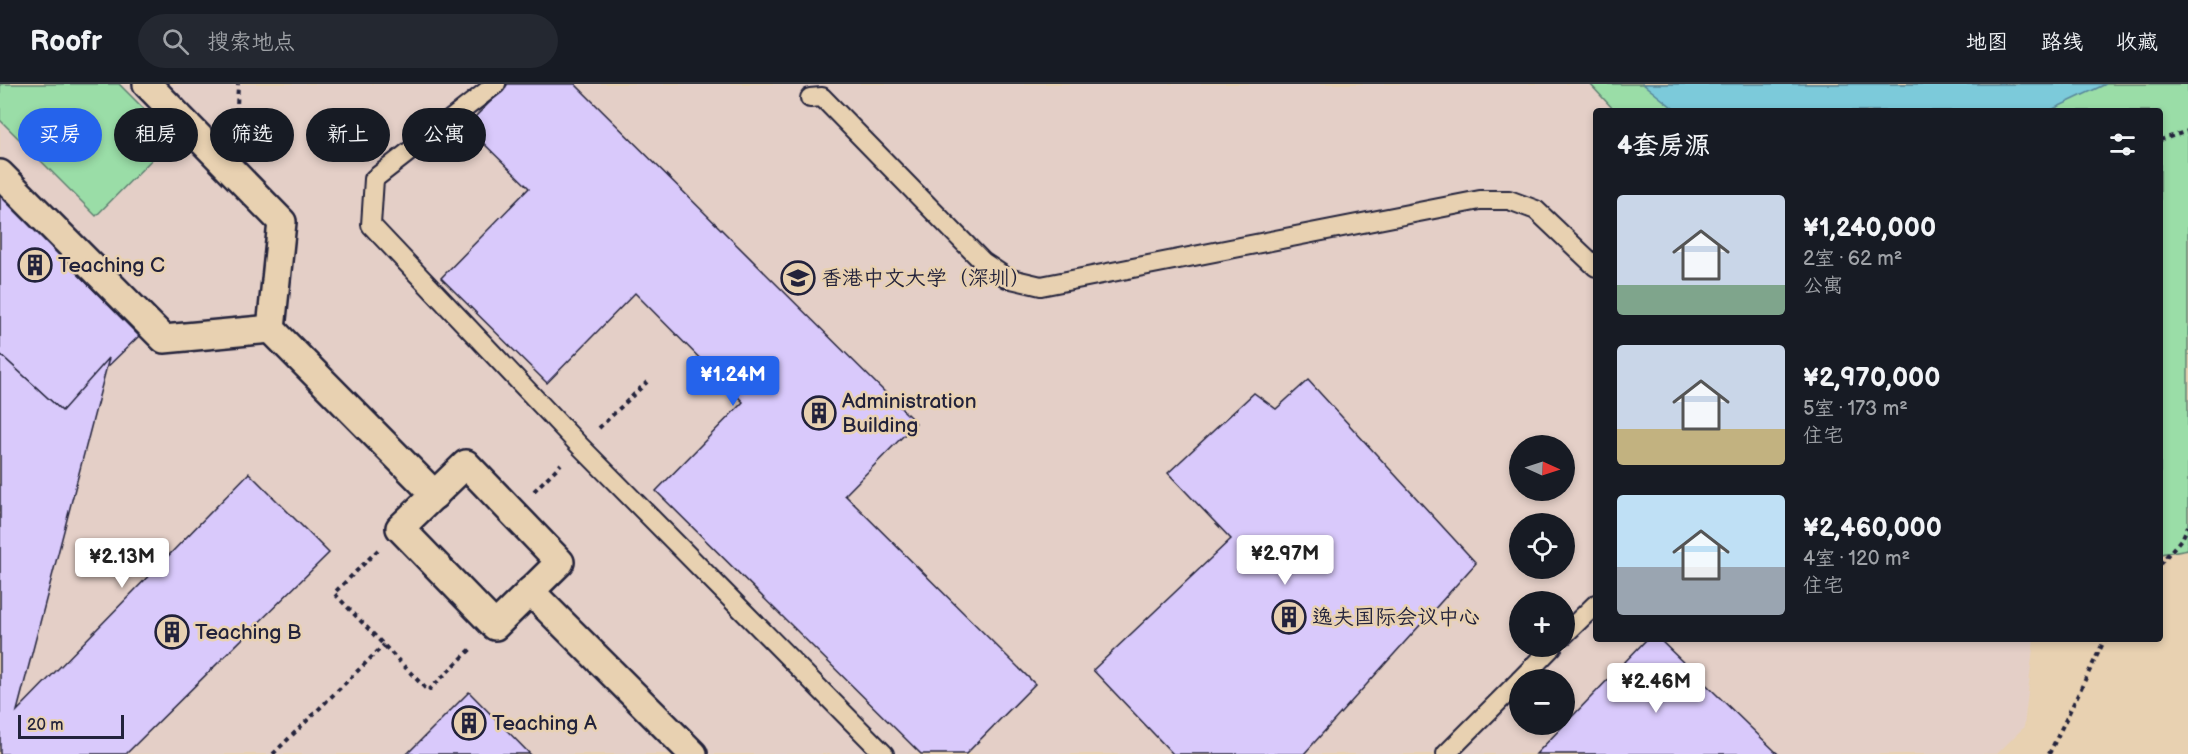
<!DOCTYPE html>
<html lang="zh">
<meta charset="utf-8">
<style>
body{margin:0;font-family:"Balsamiq Sans","LXGW WenKai TC",sans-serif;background:#242831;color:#f1f3f6;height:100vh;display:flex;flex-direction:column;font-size:22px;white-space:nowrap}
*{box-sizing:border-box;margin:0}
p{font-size:20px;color:#9ea1a6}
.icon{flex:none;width:33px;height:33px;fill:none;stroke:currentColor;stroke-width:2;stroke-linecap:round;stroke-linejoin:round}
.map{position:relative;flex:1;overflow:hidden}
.details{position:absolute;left:1593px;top:24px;width:570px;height:534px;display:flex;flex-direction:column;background:#171b24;border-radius:6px;box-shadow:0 3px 9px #0003}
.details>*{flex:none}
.top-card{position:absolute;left:18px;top:24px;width:570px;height:54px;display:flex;gap:12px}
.needle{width:39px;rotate:93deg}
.tools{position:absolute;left:1509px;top:351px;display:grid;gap:12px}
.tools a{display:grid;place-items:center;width:66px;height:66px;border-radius:50%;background:#171b24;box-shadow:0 3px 9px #0003;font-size:30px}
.scale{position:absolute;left:18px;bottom:15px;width:106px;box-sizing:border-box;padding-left:6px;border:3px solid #22223b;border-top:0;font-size:16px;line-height:21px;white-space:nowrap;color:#22223b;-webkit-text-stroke:4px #e8d1b1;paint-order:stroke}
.price{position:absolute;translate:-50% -51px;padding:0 14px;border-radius:6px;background:#fff;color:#222;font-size:20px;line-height:39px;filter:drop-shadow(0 2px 3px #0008)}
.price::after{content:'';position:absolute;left:50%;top:36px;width:18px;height:14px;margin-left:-9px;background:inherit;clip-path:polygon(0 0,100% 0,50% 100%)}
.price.current{background:#2563eb;color:#fff}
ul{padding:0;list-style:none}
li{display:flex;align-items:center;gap:18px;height:150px;padding:0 24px}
li span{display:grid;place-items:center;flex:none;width:168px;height:120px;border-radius:6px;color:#555}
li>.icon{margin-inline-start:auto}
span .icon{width:72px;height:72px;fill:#fffc;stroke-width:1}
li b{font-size:26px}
h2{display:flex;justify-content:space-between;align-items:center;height:72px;padding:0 24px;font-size:26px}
.chip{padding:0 21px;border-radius:27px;background:#171b24;box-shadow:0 3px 9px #0003;font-size:21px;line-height:54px}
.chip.current{background:#2563eb;color:#fff}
header{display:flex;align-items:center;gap:36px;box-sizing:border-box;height:84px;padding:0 30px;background:#171b24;border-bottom:2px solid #363941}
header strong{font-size:28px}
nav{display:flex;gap:33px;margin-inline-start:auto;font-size:21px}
.search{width:420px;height:54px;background:#242831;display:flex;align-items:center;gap:15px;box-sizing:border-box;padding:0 21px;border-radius:33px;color:#9ea1a6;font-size:22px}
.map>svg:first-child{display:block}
</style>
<header>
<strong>Roofr</strong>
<div class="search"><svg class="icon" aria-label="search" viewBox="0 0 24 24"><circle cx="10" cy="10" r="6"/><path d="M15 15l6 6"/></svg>搜索地点</div>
<nav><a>地图</a><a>路线</a><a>收藏</a></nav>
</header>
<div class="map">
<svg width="2188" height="670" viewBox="0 0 2188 670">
<rect width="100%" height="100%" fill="#e8d1b1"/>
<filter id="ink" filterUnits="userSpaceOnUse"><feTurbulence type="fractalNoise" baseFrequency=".0167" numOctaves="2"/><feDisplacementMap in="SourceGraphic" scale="12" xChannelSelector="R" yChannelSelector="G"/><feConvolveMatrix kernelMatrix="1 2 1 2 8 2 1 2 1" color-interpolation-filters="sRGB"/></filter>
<g filter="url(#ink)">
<path fill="#e4cfc7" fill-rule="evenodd" d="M0,0H1590L1615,27H1596V555H2034L2024,643L1997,670H0ZM1520,362H1564V406H1520ZM1520,440H1564V484H1520ZM1520,518H1564V562H1520ZM1520,596H1564V640H1520Z"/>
<g fill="#9adda7" stroke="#5e8071" stroke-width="1.5">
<path d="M0,0H119L173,54L96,132L0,36Z"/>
<path d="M1590,0H2188V465L2160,470V27H1615Z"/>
</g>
<path fill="#7ccada" stroke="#58879a" stroke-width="1.5" d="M1643,0H2106L2049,27H1677Z"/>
<g fill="#d9c9fb" stroke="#22223b" stroke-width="1.5">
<path d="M508,0H575L916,339L845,411L1035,600L966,670H921L656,407L743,318L635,209L547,299L441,194L529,104L466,42Z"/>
<path d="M0,111L139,252L62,327L0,270Z"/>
<path d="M0,270L62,327L109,274L17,627L249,389L329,469L126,670H0Z"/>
<path d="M1308,296L1476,479L1304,670H1173L1093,586L1231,455L1168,389L1254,309L1276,325Z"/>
<path d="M1647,555H1659L1778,670H1536Z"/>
<path d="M469,608L530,670H407Z"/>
</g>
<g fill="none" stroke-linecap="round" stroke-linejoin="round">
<defs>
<g id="service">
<path d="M496,0L374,95L371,141L580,362L884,670"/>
<path d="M810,14L822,13L983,178L1007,194L1041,202L1480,116H1509L1536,126L1596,183"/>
<path d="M1564,551L1596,520"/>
<path d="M1520,596L1553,562"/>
<path d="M1446,670L1520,596"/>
</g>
<g id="pedestrian">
<path d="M147,0L282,138L271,245"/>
<path d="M0,90L164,255L271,245"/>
<path d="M271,245L435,411"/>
<path d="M466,380L560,478L495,542L400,444Z"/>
<path d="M530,507L693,670"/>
</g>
</defs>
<use href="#service" stroke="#22223b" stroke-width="22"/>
<use href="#pedestrian" stroke="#22223b" stroke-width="32"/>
<g stroke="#22223b" stroke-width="4" stroke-dasharray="4.5 4.5" stroke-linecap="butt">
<path d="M236,46L238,0"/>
<path d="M2160,56L2188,47"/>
<path d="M599,344L647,298"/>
<path d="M534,407L561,380"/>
<path d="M378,466L334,509L428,607L472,564"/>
<path d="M2160,480L2183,453L2188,442"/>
<path d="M273,670L384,561"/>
<path d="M2049,670L2105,555"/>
</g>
<use href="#service" stroke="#e8d1b1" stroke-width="18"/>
<use href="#pedestrian" stroke="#e8d1b1" stroke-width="27"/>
</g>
</g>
<defs>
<symbol id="building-ring" viewBox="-11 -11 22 22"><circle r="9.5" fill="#e8d1b1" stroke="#22223b" stroke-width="1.5"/><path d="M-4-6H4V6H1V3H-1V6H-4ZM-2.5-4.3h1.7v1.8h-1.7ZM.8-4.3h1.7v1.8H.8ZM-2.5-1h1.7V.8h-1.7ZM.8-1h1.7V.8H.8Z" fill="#22223b"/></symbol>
<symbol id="university-ring" viewBox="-11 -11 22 22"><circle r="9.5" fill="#e8d1b1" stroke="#22223b" stroke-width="1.5"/><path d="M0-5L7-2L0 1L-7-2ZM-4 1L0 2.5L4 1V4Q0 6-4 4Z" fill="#22223b"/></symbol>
</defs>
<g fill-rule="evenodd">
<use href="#building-ring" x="16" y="162" width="38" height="38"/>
<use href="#university-ring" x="779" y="175" width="38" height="38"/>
<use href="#building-ring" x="800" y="310" width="38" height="38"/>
<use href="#building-ring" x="1270" y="514" width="38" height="38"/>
<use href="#building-ring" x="153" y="529" width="38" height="38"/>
<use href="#building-ring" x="450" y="620" width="38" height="38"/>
</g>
<g text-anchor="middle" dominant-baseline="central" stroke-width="5" stroke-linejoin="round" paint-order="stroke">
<g font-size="21" fill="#22223b" stroke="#e8d1b1" text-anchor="start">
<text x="58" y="181">Teaching C</text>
<text x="821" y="194">香港中文大学（深圳）</text>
<text x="842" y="317">Administration<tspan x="842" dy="24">Building</tspan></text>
<text x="1312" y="533">逸夫国际会议中心</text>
<text x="195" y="548">Teaching B</text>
<text x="492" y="639">Teaching A</text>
</g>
</g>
</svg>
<div class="tools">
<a><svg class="needle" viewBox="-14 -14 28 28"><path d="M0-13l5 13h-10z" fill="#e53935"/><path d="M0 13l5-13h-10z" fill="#9ea1a6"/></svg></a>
<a><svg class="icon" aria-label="locate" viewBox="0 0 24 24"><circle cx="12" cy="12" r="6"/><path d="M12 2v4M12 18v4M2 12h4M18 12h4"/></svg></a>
<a>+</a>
<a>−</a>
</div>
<div class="scale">20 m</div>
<b class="price current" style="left:733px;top:323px">¥1.24M</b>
<b class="price" style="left:1285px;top:502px">¥2.97M</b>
<b class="price" style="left:122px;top:505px">¥2.13M</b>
<b class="price" style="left:1656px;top:630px">¥2.46M</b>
<div class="top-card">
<a class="chip current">买房</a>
<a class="chip">租房</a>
<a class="chip">筛选</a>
<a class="chip">新上</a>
<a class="chip">公寓</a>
</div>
<section class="details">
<h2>4套房源<svg class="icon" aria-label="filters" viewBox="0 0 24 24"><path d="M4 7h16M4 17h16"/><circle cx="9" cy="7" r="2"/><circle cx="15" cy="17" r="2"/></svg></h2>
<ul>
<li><span style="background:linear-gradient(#c9d6e8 75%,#7fa58c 0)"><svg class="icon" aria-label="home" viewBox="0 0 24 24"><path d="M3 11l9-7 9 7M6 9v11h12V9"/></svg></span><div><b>¥1,240,000</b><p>2室 · 62 m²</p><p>公寓</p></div></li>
<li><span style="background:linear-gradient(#c9d6e8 70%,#c2b280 0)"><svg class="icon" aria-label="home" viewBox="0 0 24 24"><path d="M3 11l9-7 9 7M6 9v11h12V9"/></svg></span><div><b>¥2,970,000</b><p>5室 · 173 m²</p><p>住宅</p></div></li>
<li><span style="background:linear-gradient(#bfe0f5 60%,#9aa5b1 0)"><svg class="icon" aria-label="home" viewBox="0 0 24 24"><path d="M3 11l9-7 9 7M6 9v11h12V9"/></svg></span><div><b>¥2,460,000</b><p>4室 · 120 m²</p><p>住宅</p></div></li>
</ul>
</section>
</div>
